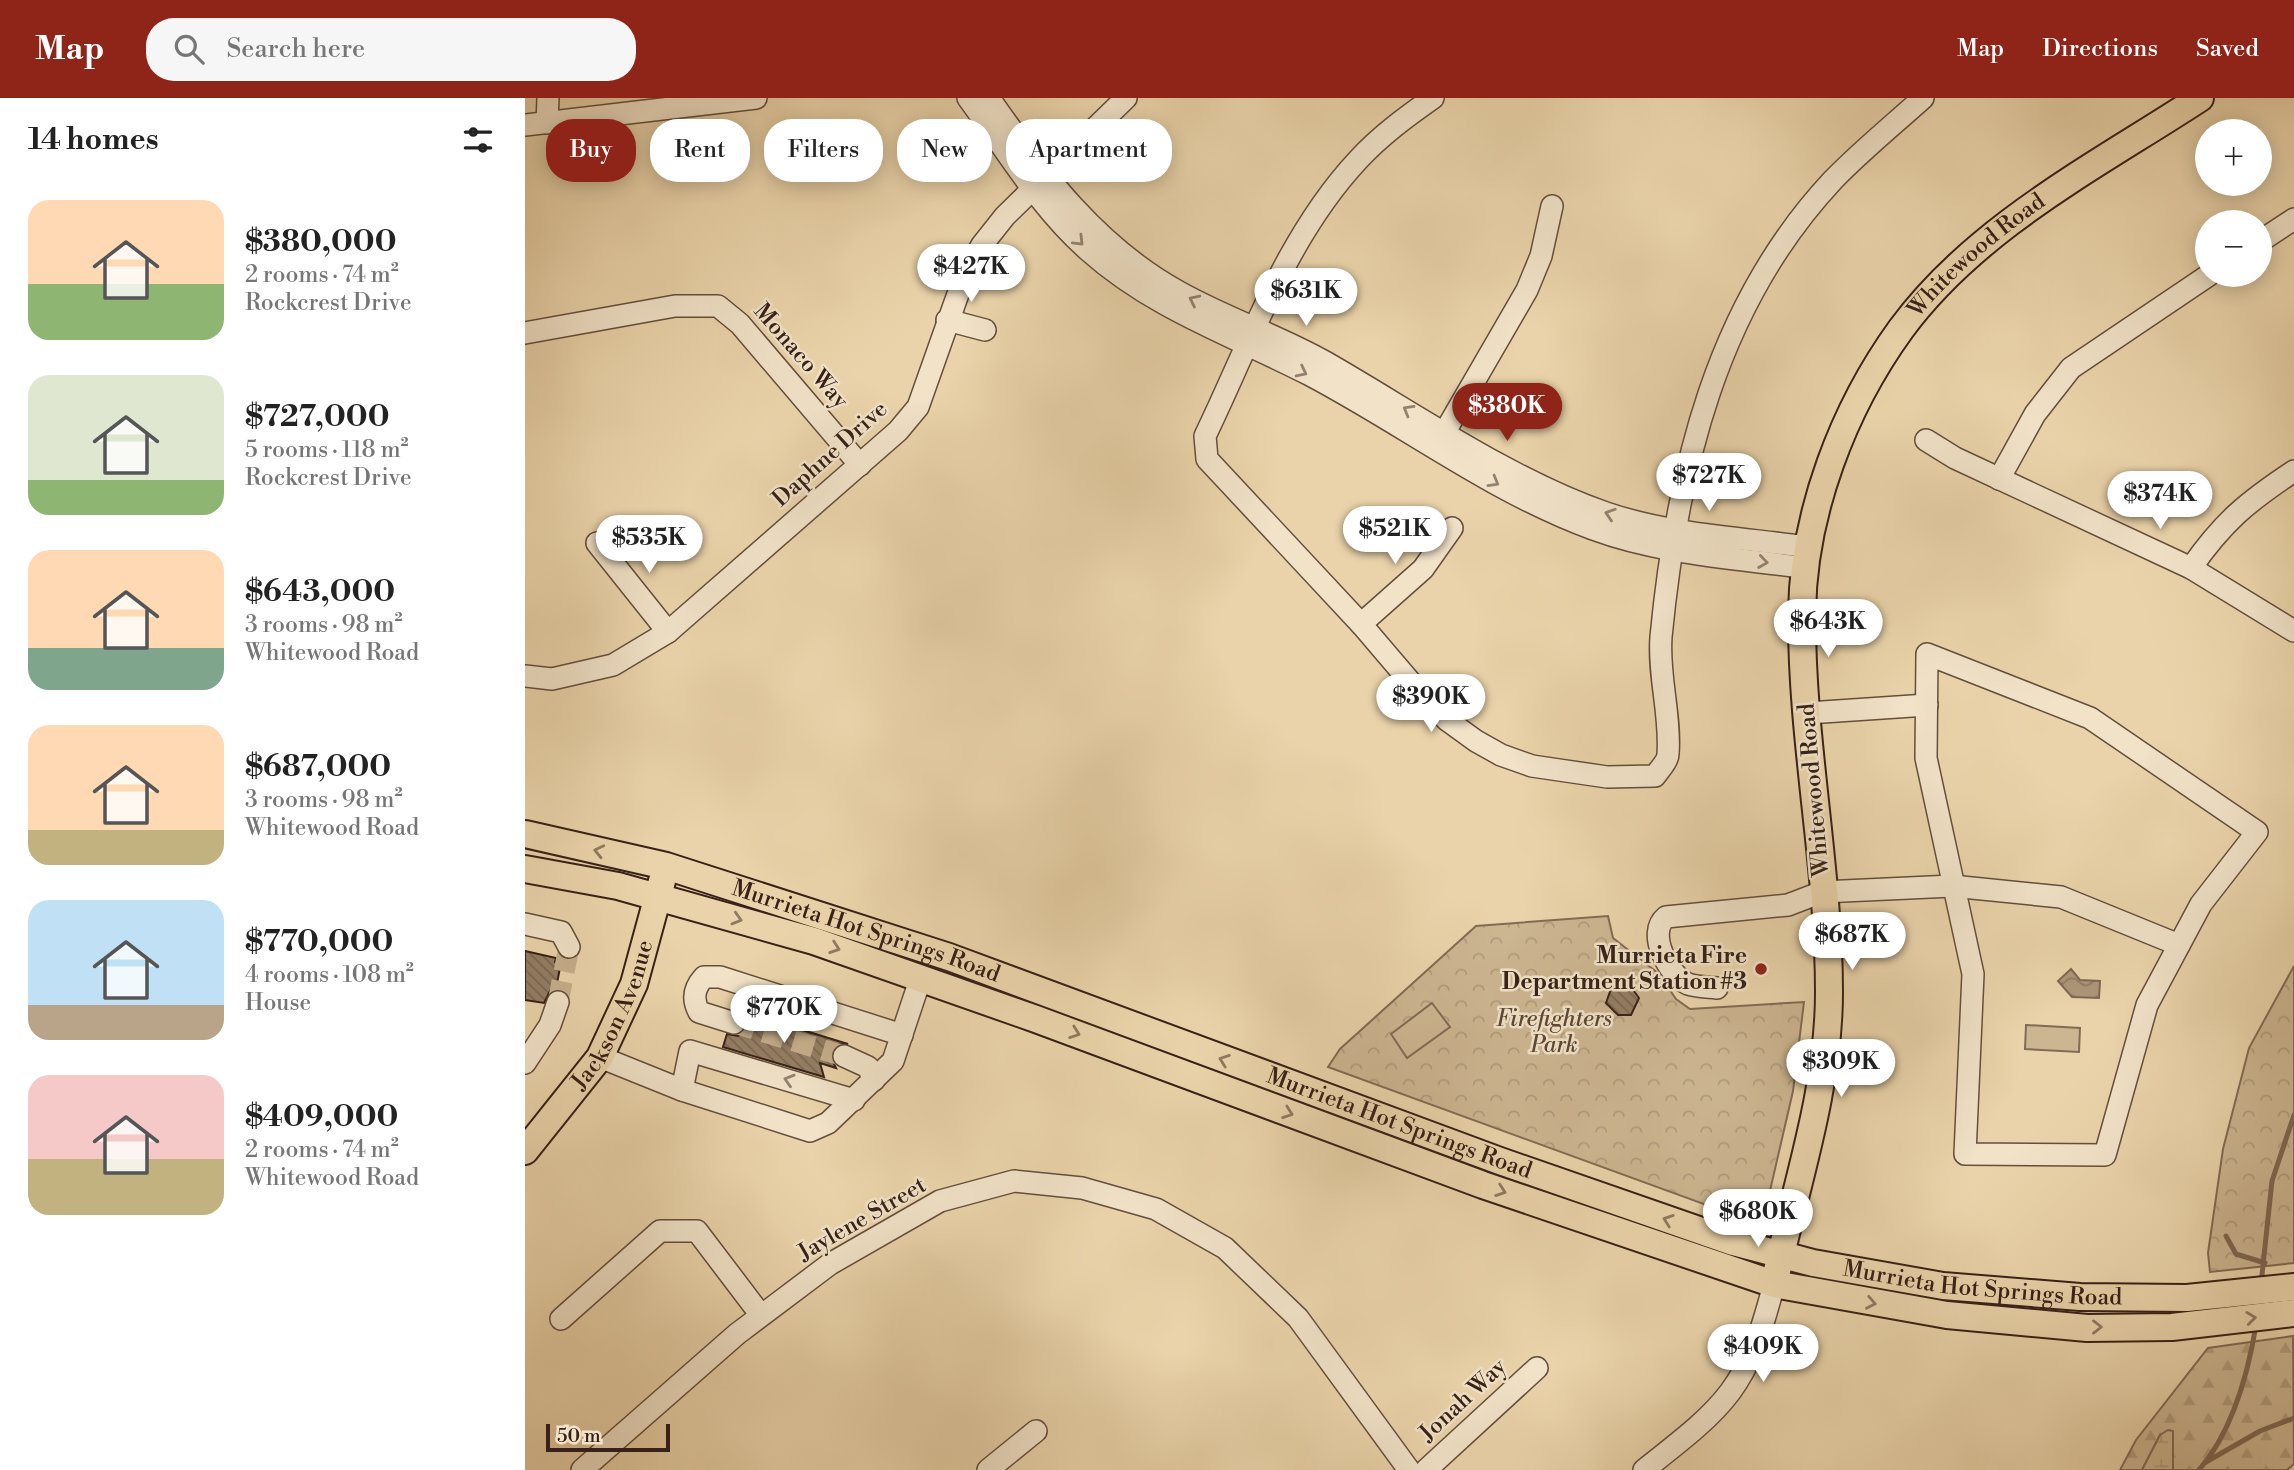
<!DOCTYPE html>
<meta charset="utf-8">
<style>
body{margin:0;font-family:"Libre Bodoni",serif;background:#f6f6f6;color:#222;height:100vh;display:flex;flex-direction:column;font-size:26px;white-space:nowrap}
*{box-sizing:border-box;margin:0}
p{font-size:23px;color:#767676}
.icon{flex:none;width:38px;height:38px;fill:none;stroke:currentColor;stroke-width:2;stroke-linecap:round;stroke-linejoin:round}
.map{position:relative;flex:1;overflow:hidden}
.drawer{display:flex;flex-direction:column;background:#fff;width:525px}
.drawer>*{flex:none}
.hud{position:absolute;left:21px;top:21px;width:665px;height:63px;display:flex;gap:14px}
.controls{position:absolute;left:1670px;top:21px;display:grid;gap:14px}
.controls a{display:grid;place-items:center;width:77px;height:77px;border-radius:50%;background:#fff;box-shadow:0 4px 18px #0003;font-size:35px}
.scale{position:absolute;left:21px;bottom:18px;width:124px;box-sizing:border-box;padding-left:7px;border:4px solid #372118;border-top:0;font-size:19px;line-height:24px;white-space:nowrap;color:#372118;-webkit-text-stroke:5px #f1e2c8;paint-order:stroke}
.price{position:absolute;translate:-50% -60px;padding:0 16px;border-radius:24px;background:#fff;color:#222;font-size:23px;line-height:46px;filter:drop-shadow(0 2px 4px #0008)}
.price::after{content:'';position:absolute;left:50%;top:42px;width:21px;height:16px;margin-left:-10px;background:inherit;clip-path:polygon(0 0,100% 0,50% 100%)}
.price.on{background:#8f2418;color:#fff}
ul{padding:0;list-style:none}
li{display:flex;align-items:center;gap:21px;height:175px;padding:0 28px}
li span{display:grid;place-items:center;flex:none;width:196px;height:140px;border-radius:21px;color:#555}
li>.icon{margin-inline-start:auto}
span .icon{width:84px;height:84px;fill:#fffc;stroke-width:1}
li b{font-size:30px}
h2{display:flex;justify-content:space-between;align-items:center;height:84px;padding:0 28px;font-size:30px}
.tag{padding:0 24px;border-radius:28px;background:#fff;box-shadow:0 4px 18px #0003;font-size:24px;line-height:63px}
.tag.on{background:#8f2418;color:#fff}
header{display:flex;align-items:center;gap:42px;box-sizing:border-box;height:98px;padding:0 35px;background:#8f2418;color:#fff}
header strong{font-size:33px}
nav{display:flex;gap:38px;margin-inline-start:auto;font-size:24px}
.search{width:490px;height:63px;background:#f6f6f6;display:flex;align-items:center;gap:18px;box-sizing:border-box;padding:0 24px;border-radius:28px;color:#767676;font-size:26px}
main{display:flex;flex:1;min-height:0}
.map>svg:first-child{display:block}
</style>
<header>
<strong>Map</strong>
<div class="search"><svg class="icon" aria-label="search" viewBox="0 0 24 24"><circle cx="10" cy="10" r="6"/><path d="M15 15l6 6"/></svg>Search here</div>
<nav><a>Map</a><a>Directions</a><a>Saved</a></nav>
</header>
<main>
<section class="drawer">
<h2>14 homes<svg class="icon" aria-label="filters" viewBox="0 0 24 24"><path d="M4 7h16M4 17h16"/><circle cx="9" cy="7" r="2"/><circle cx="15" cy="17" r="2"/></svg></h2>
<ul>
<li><span style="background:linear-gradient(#ffd9b3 60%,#8fb573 0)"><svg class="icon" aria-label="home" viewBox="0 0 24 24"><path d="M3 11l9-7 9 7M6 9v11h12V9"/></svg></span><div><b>$380,000</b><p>2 rooms · 74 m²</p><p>Rockcrest Drive</p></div></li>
<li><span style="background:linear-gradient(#dfe7d0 75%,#8fb573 0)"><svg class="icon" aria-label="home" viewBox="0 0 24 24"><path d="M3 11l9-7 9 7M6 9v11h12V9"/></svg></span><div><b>$727,000</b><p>5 rooms · 118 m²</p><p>Rockcrest Drive</p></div></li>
<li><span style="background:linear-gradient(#ffd9b3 70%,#7fa58c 0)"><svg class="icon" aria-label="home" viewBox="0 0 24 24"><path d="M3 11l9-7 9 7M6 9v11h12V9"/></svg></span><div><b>$643,000</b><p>3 rooms · 98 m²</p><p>Whitewood Road</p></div></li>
<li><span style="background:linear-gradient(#ffd9b3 75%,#c2b280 0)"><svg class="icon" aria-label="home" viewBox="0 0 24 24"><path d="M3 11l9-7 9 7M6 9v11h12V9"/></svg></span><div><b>$687,000</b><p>3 rooms · 98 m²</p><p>Whitewood Road</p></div></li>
<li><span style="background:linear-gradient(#bfe0f5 75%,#b9a48a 0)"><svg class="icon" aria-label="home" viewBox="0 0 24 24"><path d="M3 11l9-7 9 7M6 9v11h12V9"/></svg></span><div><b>$770,000</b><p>4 rooms · 108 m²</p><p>House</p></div></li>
<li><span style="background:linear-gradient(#f6c9c9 60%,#c2b280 0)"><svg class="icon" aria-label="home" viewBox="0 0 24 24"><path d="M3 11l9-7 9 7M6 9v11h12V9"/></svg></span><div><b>$409,000</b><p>2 rooms · 74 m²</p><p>Whitewood Road</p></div></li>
</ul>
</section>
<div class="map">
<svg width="1769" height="1372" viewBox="0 0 1769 1372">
<defs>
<pattern id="forest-firs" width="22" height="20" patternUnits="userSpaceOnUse" patternTransform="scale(1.75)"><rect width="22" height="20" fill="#ccb591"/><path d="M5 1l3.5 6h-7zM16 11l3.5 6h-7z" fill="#b09b7c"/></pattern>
<pattern id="wetland-marsh" width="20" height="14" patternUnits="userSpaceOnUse" patternTransform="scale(1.75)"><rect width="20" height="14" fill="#ccb591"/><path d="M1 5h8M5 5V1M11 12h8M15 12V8" fill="none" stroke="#b09b7c"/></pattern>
<pattern id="park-crowns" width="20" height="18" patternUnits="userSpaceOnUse" patternTransform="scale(1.75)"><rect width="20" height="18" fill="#ccb591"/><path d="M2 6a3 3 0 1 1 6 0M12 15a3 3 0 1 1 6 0" fill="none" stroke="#b09b7c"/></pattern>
<pattern id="water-waves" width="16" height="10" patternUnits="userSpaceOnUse" patternTransform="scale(1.75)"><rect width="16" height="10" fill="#ad9678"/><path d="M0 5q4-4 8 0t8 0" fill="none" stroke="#8e7a61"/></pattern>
<pattern id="building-back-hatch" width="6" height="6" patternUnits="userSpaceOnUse" patternTransform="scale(1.75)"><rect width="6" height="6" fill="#947e64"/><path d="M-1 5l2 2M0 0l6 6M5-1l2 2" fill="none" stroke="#7a6751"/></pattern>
</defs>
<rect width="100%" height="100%" fill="#ead3aa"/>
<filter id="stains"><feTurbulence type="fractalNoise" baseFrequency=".00286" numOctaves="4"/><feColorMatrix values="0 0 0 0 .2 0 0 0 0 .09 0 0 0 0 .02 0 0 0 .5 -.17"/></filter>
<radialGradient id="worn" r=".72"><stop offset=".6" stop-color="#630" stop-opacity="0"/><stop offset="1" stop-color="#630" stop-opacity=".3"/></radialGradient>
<path fill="url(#forest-firs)" stroke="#826b54" stroke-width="2" d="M1768,1238L1769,1366L1762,1372H1648L1635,1337L1617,1372H1595L1611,1342L1683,1250Z"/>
<path fill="url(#wetland-marsh)" stroke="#826b54" stroke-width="2" d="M1643,1332L1648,1333V1372H1617L1635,1337Z"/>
<g fill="url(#park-crowns)" stroke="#826b54" stroke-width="2">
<path d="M1083,818L1088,840L1134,876L1151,901L1165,911L1279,904L1268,993L1241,1110L1217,1120L803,969L815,951L951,828Z"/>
<path d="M1769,868V1165L1685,1174L1683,1155L1698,1051L1724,950Z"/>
</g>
<g fill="#ccb591" stroke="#826b54" stroke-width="2">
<path d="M907,905L925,929L882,960L866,936Z"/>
<path d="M1501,927L1555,930L1554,954L1500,951Z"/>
</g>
<path fill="url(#water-waves)" stroke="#7e6752" stroke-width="2" d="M1546,871L1555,882L1575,883L1574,900L1547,899L1533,883Z"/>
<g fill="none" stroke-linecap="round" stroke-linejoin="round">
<g stroke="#7e6752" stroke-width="5">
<path d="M1701,1138L1711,1156L1740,1165"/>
<path d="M1736,1186L1747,1083L1769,1017"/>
<path d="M1681,1364L1735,1333L1769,1320"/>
<path d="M1674,1372C1707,1334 1723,1276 1731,1227"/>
</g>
</g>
<g fill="url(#building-back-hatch)" stroke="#372118" stroke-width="2">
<path d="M0,853L31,860L30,864L36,865L32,885H29L19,905L0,902Z"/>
<path d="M1103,885L1114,900L1106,917H1093L1081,905L1086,891Z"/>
<path d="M218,916L248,923L323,946L312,947L307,952L306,960L311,970L295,965L299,979L198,949L202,936L213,938L221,930Z"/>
</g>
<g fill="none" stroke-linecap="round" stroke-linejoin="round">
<g stroke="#c6af8d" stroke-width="21" stroke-dasharray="21 10" stroke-linecap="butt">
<path d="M33,904L44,849"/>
<path d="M209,925L319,958"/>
</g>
<defs>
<g id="minor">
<path d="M443,0C482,53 515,110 564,153C629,211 709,238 785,277C880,327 967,394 1068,431C1135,456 1211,460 1282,470"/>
<path d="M464,0C517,76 572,149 654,194C702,221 755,238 802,265C889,315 987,383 1081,415C1146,437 1217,440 1284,449"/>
<path d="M908,0C881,19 855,38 833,62C761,139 725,245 680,338L682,361L836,526L894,594L922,622L951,643L976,657L1007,668L1082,679L1130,678C1134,672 1143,663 1143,656C1146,617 1133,578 1136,539C1152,373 1191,207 1308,82C1336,53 1368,27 1398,0"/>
<path d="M22,25L23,0"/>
<path d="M0,27L231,0"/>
<path d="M1734,144L1769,121"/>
<path d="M422,222L460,232"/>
<path d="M0,235L150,208H193L215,226L335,367"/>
<path d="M1401,342L1430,360L1666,470L1769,533"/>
<path d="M914,344L1002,192L1016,158L1027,108"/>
<path d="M1474,381L1510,316L1546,270L1684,177"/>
<path d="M72,445L143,534"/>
<path d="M1666,470C1698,424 1722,404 1769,373"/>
<path d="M836,526L898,471L927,430"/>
<path d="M1402,556L1565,620L1732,734L1676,806L1622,907L1580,1057L1440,1056L1448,876L1401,660Z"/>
<path d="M0,578L27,581L88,567L143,534L373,333L393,309L439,179L457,147L480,118L601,0"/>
<path d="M1283,615L1402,607"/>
<path d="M0,826L36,834L44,849"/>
<path d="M1192,890C1184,889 1171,889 1163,886C1144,878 1121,835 1141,819L1263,807L1297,794L1427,788L1536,799L1654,847"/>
<path d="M209,925L174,914C167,901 169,890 179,879H195L377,937"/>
<path d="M319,958L343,969L349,982"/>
<path d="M75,959L157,992L285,1033L303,1025L368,963L396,879"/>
<path d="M0,965L25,927L33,904"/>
<path d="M157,992L165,953L329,1002"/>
<path d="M36,1221L135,1133H172L235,1216"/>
<path d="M57,1372L212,1236L305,1166L415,1103L489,1083L557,1090L631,1111L700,1150L773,1220L884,1372"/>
<path d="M463,1372L511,1333"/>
<path d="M901,1372L1012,1270"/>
<path d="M1119,1372C1203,1306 1222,1291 1249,1186"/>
</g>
<g id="major">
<path id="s1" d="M0,736L141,768L424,859L975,1063L1208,1144L1288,1165L1418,1188L1555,1199L1662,1200L1769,1189"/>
<path d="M0,771L93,788L289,843L511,921L958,1087L1249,1186L1422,1217L1562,1230L1647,1229L1769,1215"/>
<path id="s2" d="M0,1053L75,959L109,886L137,783"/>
<path id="s3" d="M1252,1173C1273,1081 1304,989 1304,894C1304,767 1276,642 1277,515C1278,416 1318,311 1376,231C1451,129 1571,68 1675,0"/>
</g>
</defs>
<use href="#minor" stroke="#644e3c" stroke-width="24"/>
<use href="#major" stroke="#372118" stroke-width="30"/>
<use href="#minor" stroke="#f1e2c8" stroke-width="21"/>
<use href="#major" stroke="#ead3aa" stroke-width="26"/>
</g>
<defs><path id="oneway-chevron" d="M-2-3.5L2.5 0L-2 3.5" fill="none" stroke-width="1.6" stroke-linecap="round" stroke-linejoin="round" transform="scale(1.75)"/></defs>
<g stroke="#948270">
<use href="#oneway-chevron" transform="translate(554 143) rotate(45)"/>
<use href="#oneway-chevron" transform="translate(669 202) rotate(-154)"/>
<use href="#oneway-chevron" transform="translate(777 274) rotate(27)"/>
<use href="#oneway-chevron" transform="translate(883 312) rotate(-150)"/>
<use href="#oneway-chevron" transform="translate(969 384) rotate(30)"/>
<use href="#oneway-chevron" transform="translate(1085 416) rotate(-162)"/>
<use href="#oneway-chevron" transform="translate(1238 464) rotate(8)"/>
<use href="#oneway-chevron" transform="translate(264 982) rotate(-163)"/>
</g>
<g stroke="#907a61">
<use href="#oneway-chevron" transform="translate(74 753) rotate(-167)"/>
<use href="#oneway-chevron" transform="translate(212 821) rotate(16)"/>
<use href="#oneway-chevron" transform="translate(310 850) rotate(19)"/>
<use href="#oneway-chevron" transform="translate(550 935) rotate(20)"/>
<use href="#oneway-chevron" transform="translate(699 962) rotate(-160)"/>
<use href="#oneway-chevron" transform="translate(763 1015) rotate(20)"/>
<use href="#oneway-chevron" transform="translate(976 1093) rotate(19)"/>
<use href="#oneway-chevron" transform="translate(1143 1122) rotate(-161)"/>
<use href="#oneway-chevron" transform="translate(1346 1205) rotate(11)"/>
<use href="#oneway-chevron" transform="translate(1726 1220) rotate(-7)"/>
<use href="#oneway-chevron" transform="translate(1572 1229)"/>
</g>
<circle fill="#8f2418" stroke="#f1e2c8" stroke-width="2.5" cx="1236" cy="871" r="7"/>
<g text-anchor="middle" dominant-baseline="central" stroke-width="5" stroke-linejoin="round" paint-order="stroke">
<g font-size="23" fill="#372118" stroke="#f1e2c8">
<text stroke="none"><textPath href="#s3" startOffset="1076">Whitewood Road</textPath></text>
<text transform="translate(276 258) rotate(49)">Monaco Way</text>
<text transform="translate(305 356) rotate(-42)">Daphne Drive</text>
<text transform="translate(1289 692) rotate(-95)">Whitewood Road</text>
<text stroke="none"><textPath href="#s1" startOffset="355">Murrieta Hot Springs Road</textPath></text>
<text stroke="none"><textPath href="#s2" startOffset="164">Jackson Avenue</textPath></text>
<text stroke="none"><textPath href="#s1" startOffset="922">Murrieta Hot Springs Road</textPath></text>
<text transform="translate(337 1121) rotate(-30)">Jaylene Street</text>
<text stroke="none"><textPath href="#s1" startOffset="1530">Murrieta Hot Springs Road</textPath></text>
<text transform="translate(938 1302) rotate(-43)">Jonah Way</text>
</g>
<g font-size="23" font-weight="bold" fill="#372118" stroke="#f1e2c8" text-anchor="end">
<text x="1222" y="858">Murrieta Fire<tspan x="1222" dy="26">Department Station #3</tspan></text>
</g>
<g font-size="23" font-style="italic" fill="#5c4636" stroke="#f1e2c8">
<text x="1029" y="921">Firefighters<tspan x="1029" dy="26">Park</tspan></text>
</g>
</g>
<rect width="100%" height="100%" filter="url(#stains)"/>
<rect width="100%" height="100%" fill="url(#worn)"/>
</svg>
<div class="controls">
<a>+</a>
<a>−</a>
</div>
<div class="scale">50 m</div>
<b class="price" style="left:446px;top:206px">$427K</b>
<b class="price" style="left:781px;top:230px">$631K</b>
<b class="price on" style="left:982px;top:345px">$380K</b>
<b class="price" style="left:1184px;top:415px">$727K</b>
<b class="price" style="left:1635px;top:433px">$374K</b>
<b class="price" style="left:870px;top:468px">$521K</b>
<b class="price" style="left:124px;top:477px">$535K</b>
<b class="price" style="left:1303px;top:561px">$643K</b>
<b class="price" style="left:906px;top:636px">$390K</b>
<b class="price" style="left:1327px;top:874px">$687K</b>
<b class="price" style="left:259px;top:947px">$770K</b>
<b class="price" style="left:1316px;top:1001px">$309K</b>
<b class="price" style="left:1233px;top:1151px">$680K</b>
<b class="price" style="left:1238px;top:1286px">$409K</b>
<div class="hud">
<a class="tag on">Buy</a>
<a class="tag">Rent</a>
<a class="tag">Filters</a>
<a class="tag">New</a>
<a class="tag">Apartment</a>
</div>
</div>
</main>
